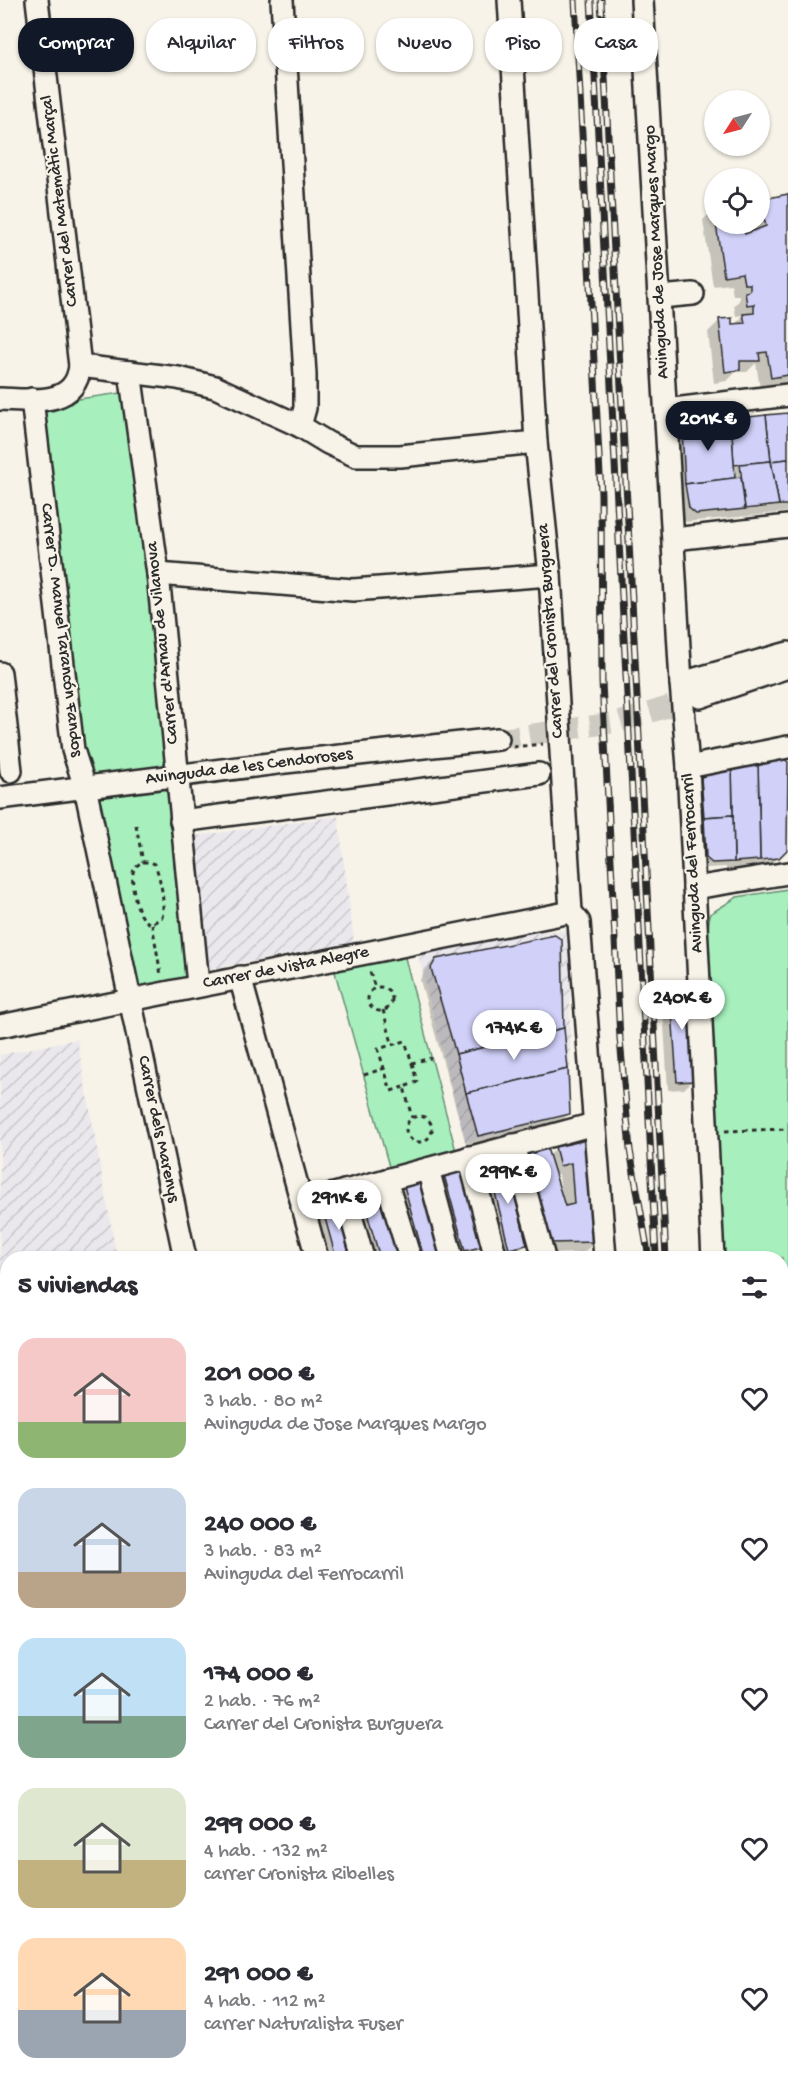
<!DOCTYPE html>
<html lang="es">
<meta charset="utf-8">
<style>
body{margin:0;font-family:"Gochi Hand",sans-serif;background:#f7f7f7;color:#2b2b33;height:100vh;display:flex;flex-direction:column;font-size:22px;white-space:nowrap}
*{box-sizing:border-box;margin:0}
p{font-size:20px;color:#7c7c81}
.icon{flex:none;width:33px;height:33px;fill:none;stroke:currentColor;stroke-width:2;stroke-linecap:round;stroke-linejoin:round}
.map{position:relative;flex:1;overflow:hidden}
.side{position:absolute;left:0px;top:1251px;width:789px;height:836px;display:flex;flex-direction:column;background:#fff;border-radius:24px 24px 0 0;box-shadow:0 2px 4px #0004}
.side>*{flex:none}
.guide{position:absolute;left:18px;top:18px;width:753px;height:54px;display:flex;gap:12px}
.needle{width:39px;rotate:234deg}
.tools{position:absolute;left:704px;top:90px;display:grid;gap:12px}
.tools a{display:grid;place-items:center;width:66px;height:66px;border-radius:50%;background:#fff;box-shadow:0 2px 4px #0004;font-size:30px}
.price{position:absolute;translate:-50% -51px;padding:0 14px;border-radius:21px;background:#fff;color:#222;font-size:20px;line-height:39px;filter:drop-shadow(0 2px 3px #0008)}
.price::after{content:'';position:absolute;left:50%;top:36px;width:18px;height:14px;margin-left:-9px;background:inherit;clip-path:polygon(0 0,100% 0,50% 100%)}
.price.active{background:#111827;color:#fff}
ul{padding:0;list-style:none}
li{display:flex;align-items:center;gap:18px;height:150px;padding:0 18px}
li span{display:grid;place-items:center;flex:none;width:168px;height:120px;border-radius:18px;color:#555}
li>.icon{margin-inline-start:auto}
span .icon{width:72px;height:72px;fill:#fffc;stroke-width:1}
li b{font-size:26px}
h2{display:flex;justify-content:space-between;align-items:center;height:72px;padding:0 18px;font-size:26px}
.tag{padding:0 21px;border-radius:24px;background:#fff;box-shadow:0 2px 4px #0004;font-size:21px;line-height:54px}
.tag.active{background:#111827;color:#fff}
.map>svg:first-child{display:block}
</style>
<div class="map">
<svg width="788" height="2086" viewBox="0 0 788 2086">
<defs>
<pattern id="industrial-furrows" width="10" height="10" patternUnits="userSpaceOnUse" patternTransform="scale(1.5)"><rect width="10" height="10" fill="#ebe8ed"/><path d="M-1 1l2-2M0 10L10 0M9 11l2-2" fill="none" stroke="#cac7cb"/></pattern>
</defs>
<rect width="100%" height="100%" fill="#f7f3e8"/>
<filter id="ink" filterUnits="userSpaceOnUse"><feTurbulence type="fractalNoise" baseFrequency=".0167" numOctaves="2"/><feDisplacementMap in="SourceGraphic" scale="12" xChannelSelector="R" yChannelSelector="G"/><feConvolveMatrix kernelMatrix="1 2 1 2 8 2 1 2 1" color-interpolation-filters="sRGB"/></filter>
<g filter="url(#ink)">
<g fill="url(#industrial-furrows)">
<path d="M338,816L354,942L207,970L188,837Z"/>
<path d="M570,930V1114L465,1142L415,942Z"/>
<path d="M77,1039L117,1258H8V2079H198L201,2086H0V1055Z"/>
</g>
<g fill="#a7f0bd" stroke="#698e74" stroke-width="1.5">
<path d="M128,392L172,772L89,782L77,748L36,405Z"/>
<path d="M173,781L192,982L133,994L90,793Z"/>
<path d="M788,889V1470L782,1474V1258H723L707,936L710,914L737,897Z"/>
<path d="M404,954L456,1151L390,1170L335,972Z"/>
</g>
<g fill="#0003" fill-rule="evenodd">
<path d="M788,196V384L760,389L756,363L747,372H736L727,381L714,383L708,332L720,320L734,325L744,315L736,316L734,305L739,301V295H733L731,284L713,286L703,220L714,209V224H740L744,236L753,232L751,224H759V201Z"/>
<path d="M788,413V512L686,522L681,517L677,434L686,425Z"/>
<path d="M780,759L785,849L769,866L726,870V867L706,868L701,864L696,780L706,771Z"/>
<path d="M436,960L563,1028L569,1114L557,1125L467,1147L420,980L424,972Z"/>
<path d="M671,983L693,1080L684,1089L668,1090L662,992Z"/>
<path d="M586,1142L595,1242L583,1253L540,1254L517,1166L528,1155L548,1156L556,1149ZM559,1174L561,1195L554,1175Z"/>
<path d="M489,1166L526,1244L517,1253L501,1257L480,1175Z"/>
<path d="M445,1176L483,1245L474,1254L457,1258L436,1185Z"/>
<path d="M404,1187L441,1255L437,1258H413L396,1196Z"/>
<path d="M380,1192L398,1258H369L354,1206L363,1197Z"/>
<path d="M323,1209L355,1258H325L314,1218Z"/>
</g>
<g fill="#d0d0f9" stroke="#2b2b2b" stroke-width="1.5">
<path d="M788,194V375L771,378L767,352L759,353L760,361H740V370L725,372L719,319L732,318V324L745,323L743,314L754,313V304L747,305L745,292L750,291V284H744L742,273L724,276L716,224H742L745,234L766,226L759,200Z"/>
<path d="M788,413V459L771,461L766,415Z"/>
<path d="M766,415L771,461L734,465L731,419Z"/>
<path d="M731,419L735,478L685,484L682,429L686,424Z"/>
<path d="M788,459V505H779L771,461Z"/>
<path d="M771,461L779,505L745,509L740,464Z"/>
<path d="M741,477L745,509L696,514L689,508L685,484Z"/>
<path d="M783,758L788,762L787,850L779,858L760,860L758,761Z"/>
<path d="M758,761L760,860L734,862L732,765Z"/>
<path d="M732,765L733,815L704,817L701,778L705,769Z"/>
<path d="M733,815L734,862L712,863L706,858L704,817Z"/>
<path d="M555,935L562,940L564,1028L456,1054L431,968L436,959Z"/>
<path d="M688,981L694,1081L677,1082L670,982Z"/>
<path d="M564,1028L568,1069L466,1093L456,1054Z"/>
<path d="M568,1069L570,1114L478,1136L466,1093Z"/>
<path d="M587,1140L597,1242L551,1243L528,1153L547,1148L565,1206L574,1204L571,1163L560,1166L555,1147Z"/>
<path d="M506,1160L527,1245L509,1249L488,1164Z"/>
<path d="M463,1170L484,1246L465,1251L444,1175Z"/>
<path d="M422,1181L442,1256L432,1258H424L404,1186Z"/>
<path d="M381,1191L400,1258H380L362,1196Z"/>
<path d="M341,1202L356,1258H336L322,1207Z"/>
</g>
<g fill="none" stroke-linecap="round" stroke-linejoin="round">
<path stroke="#cecbc2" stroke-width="21" stroke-dasharray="21 10" stroke-linecap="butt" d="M498,739L619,722L699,697"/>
<defs>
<g id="minor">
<path d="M282,0L305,375V408L300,426"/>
<path d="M509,0L536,442L550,575L571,912L579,922L605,1258"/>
<path d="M642,0L681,683L688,767L713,1258"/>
<path d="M660,297L693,294"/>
<path d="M80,366L178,378L215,387L300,426L328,443L356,456H400L536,442"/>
<path d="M130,372L158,574L198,985"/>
<path d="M0,399C31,400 75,408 80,366L37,0"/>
<path d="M32,399L73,750L85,787L185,1258"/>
<path d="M666,410L788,395"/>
<path d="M674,539L788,526"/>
<path d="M158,574L353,590L550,575"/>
<path d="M0,673L11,771"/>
<path d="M681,683L788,653"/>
<path d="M700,697L785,668"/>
<path d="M688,767L788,747"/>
<path d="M0,798L285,762L498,739"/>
<path d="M181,821L539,774"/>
<path d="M694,888L788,873"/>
<path d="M240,977L317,1258"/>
<path d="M0,1026L571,912"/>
<path d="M513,1145L544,1258"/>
<path d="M469,1157L496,1258"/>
<path d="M428,1169L452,1258"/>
<path d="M386,1180L410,1258"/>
<path d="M344,1191L363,1258"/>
<path d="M302,1207L312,1200L594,1124"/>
<path d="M0,1429L8,1426"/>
<path d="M782,1487L788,1484"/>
<path d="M782,1521L788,1523"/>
<path d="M782,1795L788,1793"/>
<path d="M0,1822L8,1869"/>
<path d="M782,1955L788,1953"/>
<path d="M189,2079L195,2086"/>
<path d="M133,2086L159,2079"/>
<path d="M277,2086L283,2083L284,2079"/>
<path d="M626,2086L627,2079"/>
<path d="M696,2086L697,2079"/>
</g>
</defs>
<use href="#minor" stroke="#2b2b2b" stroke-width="26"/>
<g stroke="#2b2b2b" stroke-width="3" stroke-dasharray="4.5 4.5" stroke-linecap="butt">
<path d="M513,747L543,744"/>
<path d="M136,825L143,862"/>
<path d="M143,862H149L155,864C161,881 165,900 162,917L152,924C137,922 131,886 133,873C134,867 138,864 143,862Z"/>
<path d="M152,924L161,975"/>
<path d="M370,972L375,988"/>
<circle cx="380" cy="999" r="12"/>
<path d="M383,1010L392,1043"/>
<path d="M412,1063L417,1082L404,1087L412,1118"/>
<path d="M364,1075L385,1068"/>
<path d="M404,1087L391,1091L378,1049L405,1041L412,1063L431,1058"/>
<circle cx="419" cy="1129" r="13"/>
<path d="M725,1131L788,1129"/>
<path d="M0,1900L8,1896"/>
</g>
<use href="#minor" stroke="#f7f3e8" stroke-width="21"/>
<defs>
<g id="rail">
<path d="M575,0L601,494L602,682L620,1039L630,1150L649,1258"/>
<path d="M591,0L656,1255"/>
<path d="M601,0L666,1258"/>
<path d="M652,2086L653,2079"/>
<path d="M664,2086L665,2079"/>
</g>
</defs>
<use href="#rail" stroke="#2b2b2b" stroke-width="7"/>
<use href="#rail" stroke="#f7f3e8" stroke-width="4.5" stroke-dasharray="14" stroke-linecap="butt"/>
</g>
</g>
<g text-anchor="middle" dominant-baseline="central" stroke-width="4.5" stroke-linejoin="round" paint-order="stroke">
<g font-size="18" fill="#2b2b2b" stroke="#f7f3e8">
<text transform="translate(60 201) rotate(-97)">Carrer del Matemàtic Marçal</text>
<text transform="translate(657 252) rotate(-93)">Avinguda de Jose Marques Margo</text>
<text transform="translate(61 630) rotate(83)">Carrer D. Manuel Tarancón Fandos</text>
<text transform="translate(551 631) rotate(-94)">Carrer del Cronista Burguera</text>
<text transform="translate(163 643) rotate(-96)">Carrer d'Arnau de Vilanova</text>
<text transform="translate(249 767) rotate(-7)">Avinguda de les Cendoroses</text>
<text transform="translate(693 863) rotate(-93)">Avinguda del Ferrocarril</text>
<text transform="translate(286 968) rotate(-11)">Carrer de Vista Alegre</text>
<text transform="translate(158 1129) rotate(78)">Carrer dels Marenys</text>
</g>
</g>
</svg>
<div class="tools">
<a><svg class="needle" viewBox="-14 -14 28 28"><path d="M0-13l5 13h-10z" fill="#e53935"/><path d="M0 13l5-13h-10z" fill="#7c7c81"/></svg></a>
<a><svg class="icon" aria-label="locate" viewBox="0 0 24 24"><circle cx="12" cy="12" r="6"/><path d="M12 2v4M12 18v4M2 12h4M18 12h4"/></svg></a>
</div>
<b class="price active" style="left:708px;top:452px">201K €</b>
<b class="price" style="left:682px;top:1031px">240K €</b>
<b class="price" style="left:514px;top:1061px">174K €</b>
<b class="price" style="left:508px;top:1205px">299K €</b>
<b class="price" style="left:339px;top:1231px">291K €</b>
<div class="guide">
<a class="tag active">Comprar</a>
<a class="tag">Alquilar</a>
<a class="tag">Filtros</a>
<a class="tag">Nuevo</a>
<a class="tag">Piso</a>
<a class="tag">Casa</a>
</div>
<section class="side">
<h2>5 viviendas<svg class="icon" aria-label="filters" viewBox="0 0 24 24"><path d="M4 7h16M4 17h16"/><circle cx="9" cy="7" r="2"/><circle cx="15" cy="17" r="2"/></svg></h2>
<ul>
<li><span style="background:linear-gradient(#f6c9c9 70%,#8fb573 0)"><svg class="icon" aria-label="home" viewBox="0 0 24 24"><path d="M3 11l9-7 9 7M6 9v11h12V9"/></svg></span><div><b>201 000 €</b><p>3 hab. · 80 m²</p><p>Avinguda de Jose Marques Margo</p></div><svg class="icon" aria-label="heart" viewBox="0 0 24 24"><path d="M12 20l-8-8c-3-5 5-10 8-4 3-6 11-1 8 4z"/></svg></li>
<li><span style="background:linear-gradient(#c9d6e8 70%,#b9a48a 0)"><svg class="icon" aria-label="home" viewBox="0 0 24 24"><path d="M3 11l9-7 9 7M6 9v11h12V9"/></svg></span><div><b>240 000 €</b><p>3 hab. · 83 m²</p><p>Avinguda del Ferrocarril</p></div><svg class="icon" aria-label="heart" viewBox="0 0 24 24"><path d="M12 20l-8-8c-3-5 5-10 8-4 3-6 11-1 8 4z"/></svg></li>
<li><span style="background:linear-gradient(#bfe0f5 65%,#7fa58c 0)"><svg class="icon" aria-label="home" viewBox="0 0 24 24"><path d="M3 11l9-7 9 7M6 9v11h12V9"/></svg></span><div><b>174 000 €</b><p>2 hab. · 76 m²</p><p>Carrer del Cronista Burguera</p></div><svg class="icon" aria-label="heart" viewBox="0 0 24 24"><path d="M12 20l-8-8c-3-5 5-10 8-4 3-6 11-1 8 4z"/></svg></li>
<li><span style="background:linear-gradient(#dfe7d0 60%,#c2b280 0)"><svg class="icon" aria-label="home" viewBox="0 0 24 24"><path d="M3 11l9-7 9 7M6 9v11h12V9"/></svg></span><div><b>299 000 €</b><p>4 hab. · 132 m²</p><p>carrer Cronista Ribelles</p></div><svg class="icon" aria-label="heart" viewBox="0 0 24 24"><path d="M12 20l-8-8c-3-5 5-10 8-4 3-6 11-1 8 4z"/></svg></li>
<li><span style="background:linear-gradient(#ffd9b3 60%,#9aa5b1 0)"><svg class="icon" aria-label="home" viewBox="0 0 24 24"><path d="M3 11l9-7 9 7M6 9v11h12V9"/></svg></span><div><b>291 000 €</b><p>4 hab. · 112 m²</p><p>carrer Naturalista Fuser</p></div><svg class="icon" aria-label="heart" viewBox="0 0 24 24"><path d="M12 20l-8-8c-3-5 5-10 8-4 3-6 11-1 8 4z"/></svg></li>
</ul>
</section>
</div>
